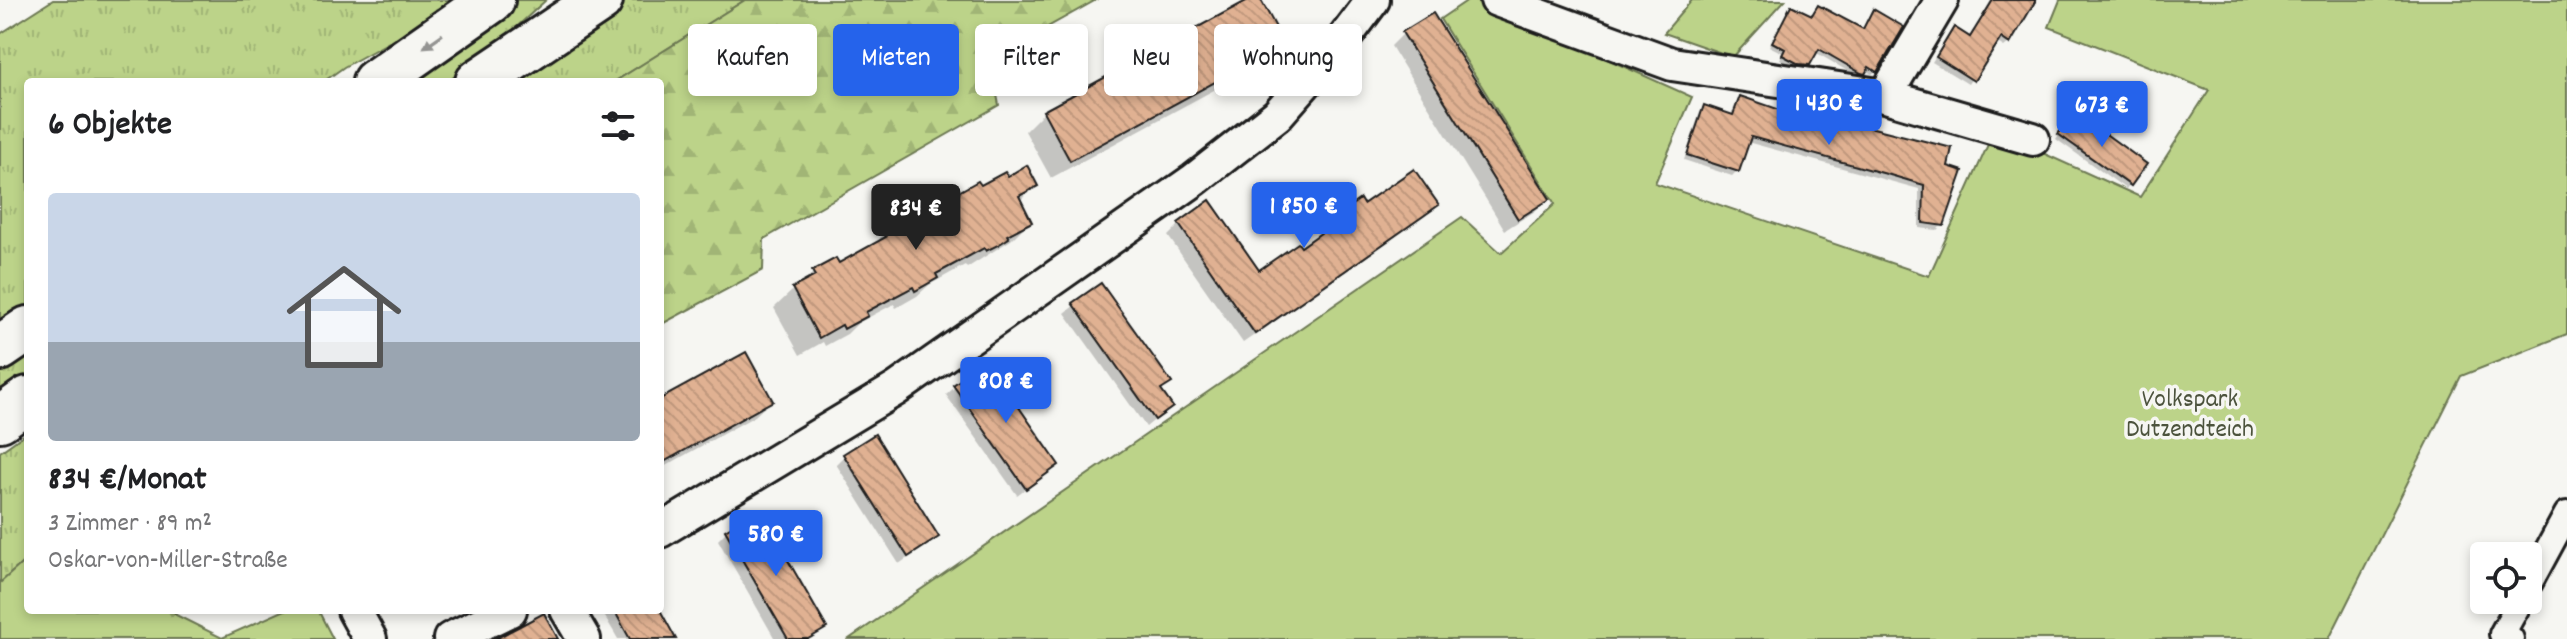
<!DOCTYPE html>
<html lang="de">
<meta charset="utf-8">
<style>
body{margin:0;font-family:Dekko,sans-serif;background:#f6f6f6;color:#202124;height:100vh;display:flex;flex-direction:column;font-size:30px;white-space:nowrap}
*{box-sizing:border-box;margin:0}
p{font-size:26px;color:#757577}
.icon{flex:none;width:44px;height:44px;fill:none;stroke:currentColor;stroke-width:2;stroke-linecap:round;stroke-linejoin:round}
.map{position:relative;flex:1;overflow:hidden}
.panel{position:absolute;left:24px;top:78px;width:640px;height:536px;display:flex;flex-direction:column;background:#fff;border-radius:8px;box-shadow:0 4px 12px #0003}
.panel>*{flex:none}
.banner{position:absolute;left:688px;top:24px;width:760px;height:72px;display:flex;gap:16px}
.fabs{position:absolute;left:2470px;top:542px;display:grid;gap:16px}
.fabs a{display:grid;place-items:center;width:72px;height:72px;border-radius:8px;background:#fff;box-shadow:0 4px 12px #0003;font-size:40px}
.price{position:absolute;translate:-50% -68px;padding:0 18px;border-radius:8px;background:#2563eb;color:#fff;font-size:26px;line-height:52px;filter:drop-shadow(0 2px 4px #0008)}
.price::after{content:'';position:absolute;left:50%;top:48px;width:24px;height:18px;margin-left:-12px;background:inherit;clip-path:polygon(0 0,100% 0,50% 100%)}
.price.on{background:#222;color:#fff}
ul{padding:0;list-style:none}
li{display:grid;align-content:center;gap:16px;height:424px;padding:0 24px}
li span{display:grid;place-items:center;height:248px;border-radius:8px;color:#555}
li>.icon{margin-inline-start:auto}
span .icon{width:144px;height:144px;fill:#fffc;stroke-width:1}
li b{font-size:34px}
h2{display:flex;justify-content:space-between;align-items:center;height:96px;padding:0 24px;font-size:34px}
.tag{padding:0 28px;border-radius:8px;background:#fff;box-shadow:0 4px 12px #0003;font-size:28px;line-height:72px}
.tag.on{background:#2563eb;color:#fff}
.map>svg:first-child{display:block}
</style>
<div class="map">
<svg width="2567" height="639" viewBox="0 0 2567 639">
<defs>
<pattern id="grass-tufts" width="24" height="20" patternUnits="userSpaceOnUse" patternTransform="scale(2)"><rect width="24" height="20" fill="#bcd389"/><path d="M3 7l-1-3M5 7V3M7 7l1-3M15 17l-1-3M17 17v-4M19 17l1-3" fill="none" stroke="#a1b576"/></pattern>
<pattern id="forest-firs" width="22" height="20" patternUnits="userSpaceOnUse" patternTransform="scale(2)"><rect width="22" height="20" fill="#bcd389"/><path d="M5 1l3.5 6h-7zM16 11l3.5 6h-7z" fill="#a1b576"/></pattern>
<pattern id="building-back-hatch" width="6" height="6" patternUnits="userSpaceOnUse" patternTransform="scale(2)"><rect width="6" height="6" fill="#e0b192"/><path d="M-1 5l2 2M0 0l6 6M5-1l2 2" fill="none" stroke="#c0987d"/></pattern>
</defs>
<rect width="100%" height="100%" fill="#f6f6f2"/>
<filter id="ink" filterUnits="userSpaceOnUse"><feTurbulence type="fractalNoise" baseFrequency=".0125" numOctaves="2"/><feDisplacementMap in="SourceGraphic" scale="16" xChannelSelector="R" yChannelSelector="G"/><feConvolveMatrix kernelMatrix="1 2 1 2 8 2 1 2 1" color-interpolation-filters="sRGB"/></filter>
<g filter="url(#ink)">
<g fill="url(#grass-tufts)" stroke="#6c7852" stroke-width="2">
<path d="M53,0H465L344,67L323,82H28V306L0,326V34Z"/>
<path d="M515,0H546L498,44L447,82H399Z"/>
<path d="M625,0H745L614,82H501Z"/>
<path d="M28,344V379L0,399V364Z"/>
<path d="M28,432V558L0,583V452Z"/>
</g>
<path fill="url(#forest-firs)" stroke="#6c7852" stroke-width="2" d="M745,0H1096L990,59L999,105L764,239L763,270L660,325V82H614Z"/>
<g fill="#bcd389" stroke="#6c7852" stroke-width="2">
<path d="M1468,0H1475L1692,97L1655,183L1929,276L1994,131L2140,197L2209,90L2049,27L2060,0H2567V334L2461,376L2329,639H849L1462,217L1501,253L1555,204L1440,19Z"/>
<path d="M1692,0H1785L1733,57L1664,33Z"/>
<path d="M28,558V610H173L176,615L222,638L285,610H318L333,639H0V583Z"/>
</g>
<g fill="#0003">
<path d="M1253,0H1259L1283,44L1264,63L1051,178L1025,131L1044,112Z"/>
<path d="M1991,0H2033L2009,43L2004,47L1996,42L1968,84L1932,62L1950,34L1969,39Z"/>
<path d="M1788,11L1862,30L1870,15L1876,70L1872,74L1865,70L1859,77L1856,76L1815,52L1804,68L1794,67L1780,59L1783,53L1769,46Z"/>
<path d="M1403,34L1547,199L1535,211L1505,230L1391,46Z"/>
<path d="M1741,98L1789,115L1795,104L1819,116L1945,168L1942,225L1937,230L1919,228V189L1747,142L1737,171L1732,176L1684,160L1700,112L1705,107L1731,116L1736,103Z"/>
<path d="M2071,118L2144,164L2126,189L2056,139Z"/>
<path d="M1007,178L1035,185L1019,202L1030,221L1011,240L967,268L965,265L929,285L917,296L896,308L894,304L858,323L847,334L825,346L823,342L800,355L774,308L793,290L813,273L838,266L872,247L884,234L908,227L945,207L956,196Z"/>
<path d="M1436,205L1425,216L1243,343L1168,236L1179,225L1259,273L1328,230L1338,217L1363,207Z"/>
<path d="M1100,285L1169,382L1160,392L1170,407L1146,427L1065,313Z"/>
<path d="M955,387L1057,465L1017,495L946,395Z"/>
<path d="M771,401L755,416L660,469V402Z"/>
<path d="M845,455L937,537L899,564L836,464Z"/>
<path d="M759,513L825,627L811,639H775L718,540L726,532Z"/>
<path d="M167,610H184L171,617Z"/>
<path d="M601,610H658L674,639H618Z"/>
</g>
<g fill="url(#building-back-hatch)" stroke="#1c1c1c" stroke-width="2">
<path d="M1248,0H1261L1285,44L1070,161L1043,111Z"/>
<path d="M1993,0H2036L2010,44L2001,38L1974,81L1936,57L1954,27L1970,37Z"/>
<path d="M1791,5L1812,15L1818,5L1863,29L1873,9L1904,27L1877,72L1869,67L1865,74L1861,73L1819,49L1810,65L1799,64L1782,55L1785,49L1772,42Z"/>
<path d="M1433,13L1550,199L1518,219L1402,32Z"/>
<path d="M1740,96L1792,114L1795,102L1816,105L1824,107L1822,115L1952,148L1948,166L1963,171L1944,226L1923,223L1924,185L1890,175L1751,137L1739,172L1687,155L1704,105L1733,115Z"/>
<path d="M2074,111L2147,164L2131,186L2058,134Z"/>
<path d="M1027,165L1038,186L1019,196L1032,222L1007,235L1009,238L998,245L986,251L984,248L936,274L938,278L915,291L913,287L866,312L868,316L855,323L844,329L842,325L819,338L792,288L815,276L812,271L836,258L839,263L886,237L883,233L906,220L909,224L958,198L955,194L978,181L981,185L1005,172L1008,176Z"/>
<path d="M1414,169L1439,205L1255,334L1178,223L1210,200L1259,270L1298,243L1301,247L1339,220L1337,216L1360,199L1363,204Z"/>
<path d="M1101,283L1172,383L1161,390L1173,407L1155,420L1072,303Z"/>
<path d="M746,352L773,401L660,464V399Z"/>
<path d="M987,361L1059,465L1026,489L953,385Z"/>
<path d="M875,434L939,537L908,557L843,454Z"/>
<path d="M759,510L827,628L808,639H788L725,530Z"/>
<path d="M614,610H660L676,639H630Z"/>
<path d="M544,613L558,639H495L518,627Z"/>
</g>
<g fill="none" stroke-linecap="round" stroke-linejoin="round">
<defs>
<g id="pedestrian">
<path d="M2528,586L2567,514"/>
<path d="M2511,639L2502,634L2521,600"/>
</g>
<g id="minor">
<path d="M1497,0L1672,64L1885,96L2033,139"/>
<path d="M1885,96L1942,0"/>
<path d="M660,531L896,389L1194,180L1277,115L1343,40L1373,0"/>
<path d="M354,610L370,639"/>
<path d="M567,610L584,639"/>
<path d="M450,639L510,610"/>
</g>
<g id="primary">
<path d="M375,82L492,0"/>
<path d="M478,82L600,0"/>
<path d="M0,348L28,329"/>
<path d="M0,419L28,399"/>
</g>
</defs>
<use href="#pedestrian" stroke="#1c1c1c" stroke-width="30"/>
<use href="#minor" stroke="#1c1c1c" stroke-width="38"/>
<use href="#primary" stroke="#1c1c1c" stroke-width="50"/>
<use href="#pedestrian" stroke="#f6f6f2" stroke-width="24"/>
<use href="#minor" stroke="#f6f6f2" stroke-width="32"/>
<use href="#primary" stroke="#f6f6f2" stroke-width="44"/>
</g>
<defs><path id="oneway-solid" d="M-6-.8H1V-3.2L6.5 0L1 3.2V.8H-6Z" transform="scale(2)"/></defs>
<use fill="#949492" href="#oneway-solid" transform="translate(433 41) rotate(145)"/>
</g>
<g text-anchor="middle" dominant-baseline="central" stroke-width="7" stroke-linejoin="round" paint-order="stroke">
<g font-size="26" fill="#4c533d" stroke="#f6f6f2">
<text x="2190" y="400">Volkspark<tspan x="2190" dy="30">Dutzendteich</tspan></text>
</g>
</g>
</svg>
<div class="fabs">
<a><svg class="icon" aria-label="locate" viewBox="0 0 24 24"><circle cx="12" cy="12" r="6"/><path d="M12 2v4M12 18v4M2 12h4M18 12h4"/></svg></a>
</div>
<b class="price" style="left:1829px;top:147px">1 430 €</b>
<b class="price" style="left:2102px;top:149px">673 €</b>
<b class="price" style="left:1304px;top:250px">1 850 €</b>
<b class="price on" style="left:916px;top:252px">834 €</b>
<b class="price" style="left:1006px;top:425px">808 €</b>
<b class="price" style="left:776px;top:578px">580 €</b>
<div class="banner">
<a class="tag">Kaufen</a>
<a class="tag on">Mieten</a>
<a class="tag">Filter</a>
<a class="tag">Neu</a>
<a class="tag">Wohnung</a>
</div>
<section class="panel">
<h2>6 Objekte<svg class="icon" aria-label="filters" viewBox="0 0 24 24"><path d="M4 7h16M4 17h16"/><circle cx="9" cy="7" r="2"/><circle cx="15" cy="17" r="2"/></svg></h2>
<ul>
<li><span style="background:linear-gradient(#c9d6e8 60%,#9aa5b1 0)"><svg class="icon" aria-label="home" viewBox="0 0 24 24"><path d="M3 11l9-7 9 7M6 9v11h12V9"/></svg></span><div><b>834 €/Monat</b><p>3 Zimmer · 89 m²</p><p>Oskar-von-Miller-Straße</p></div></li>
</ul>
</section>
</div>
